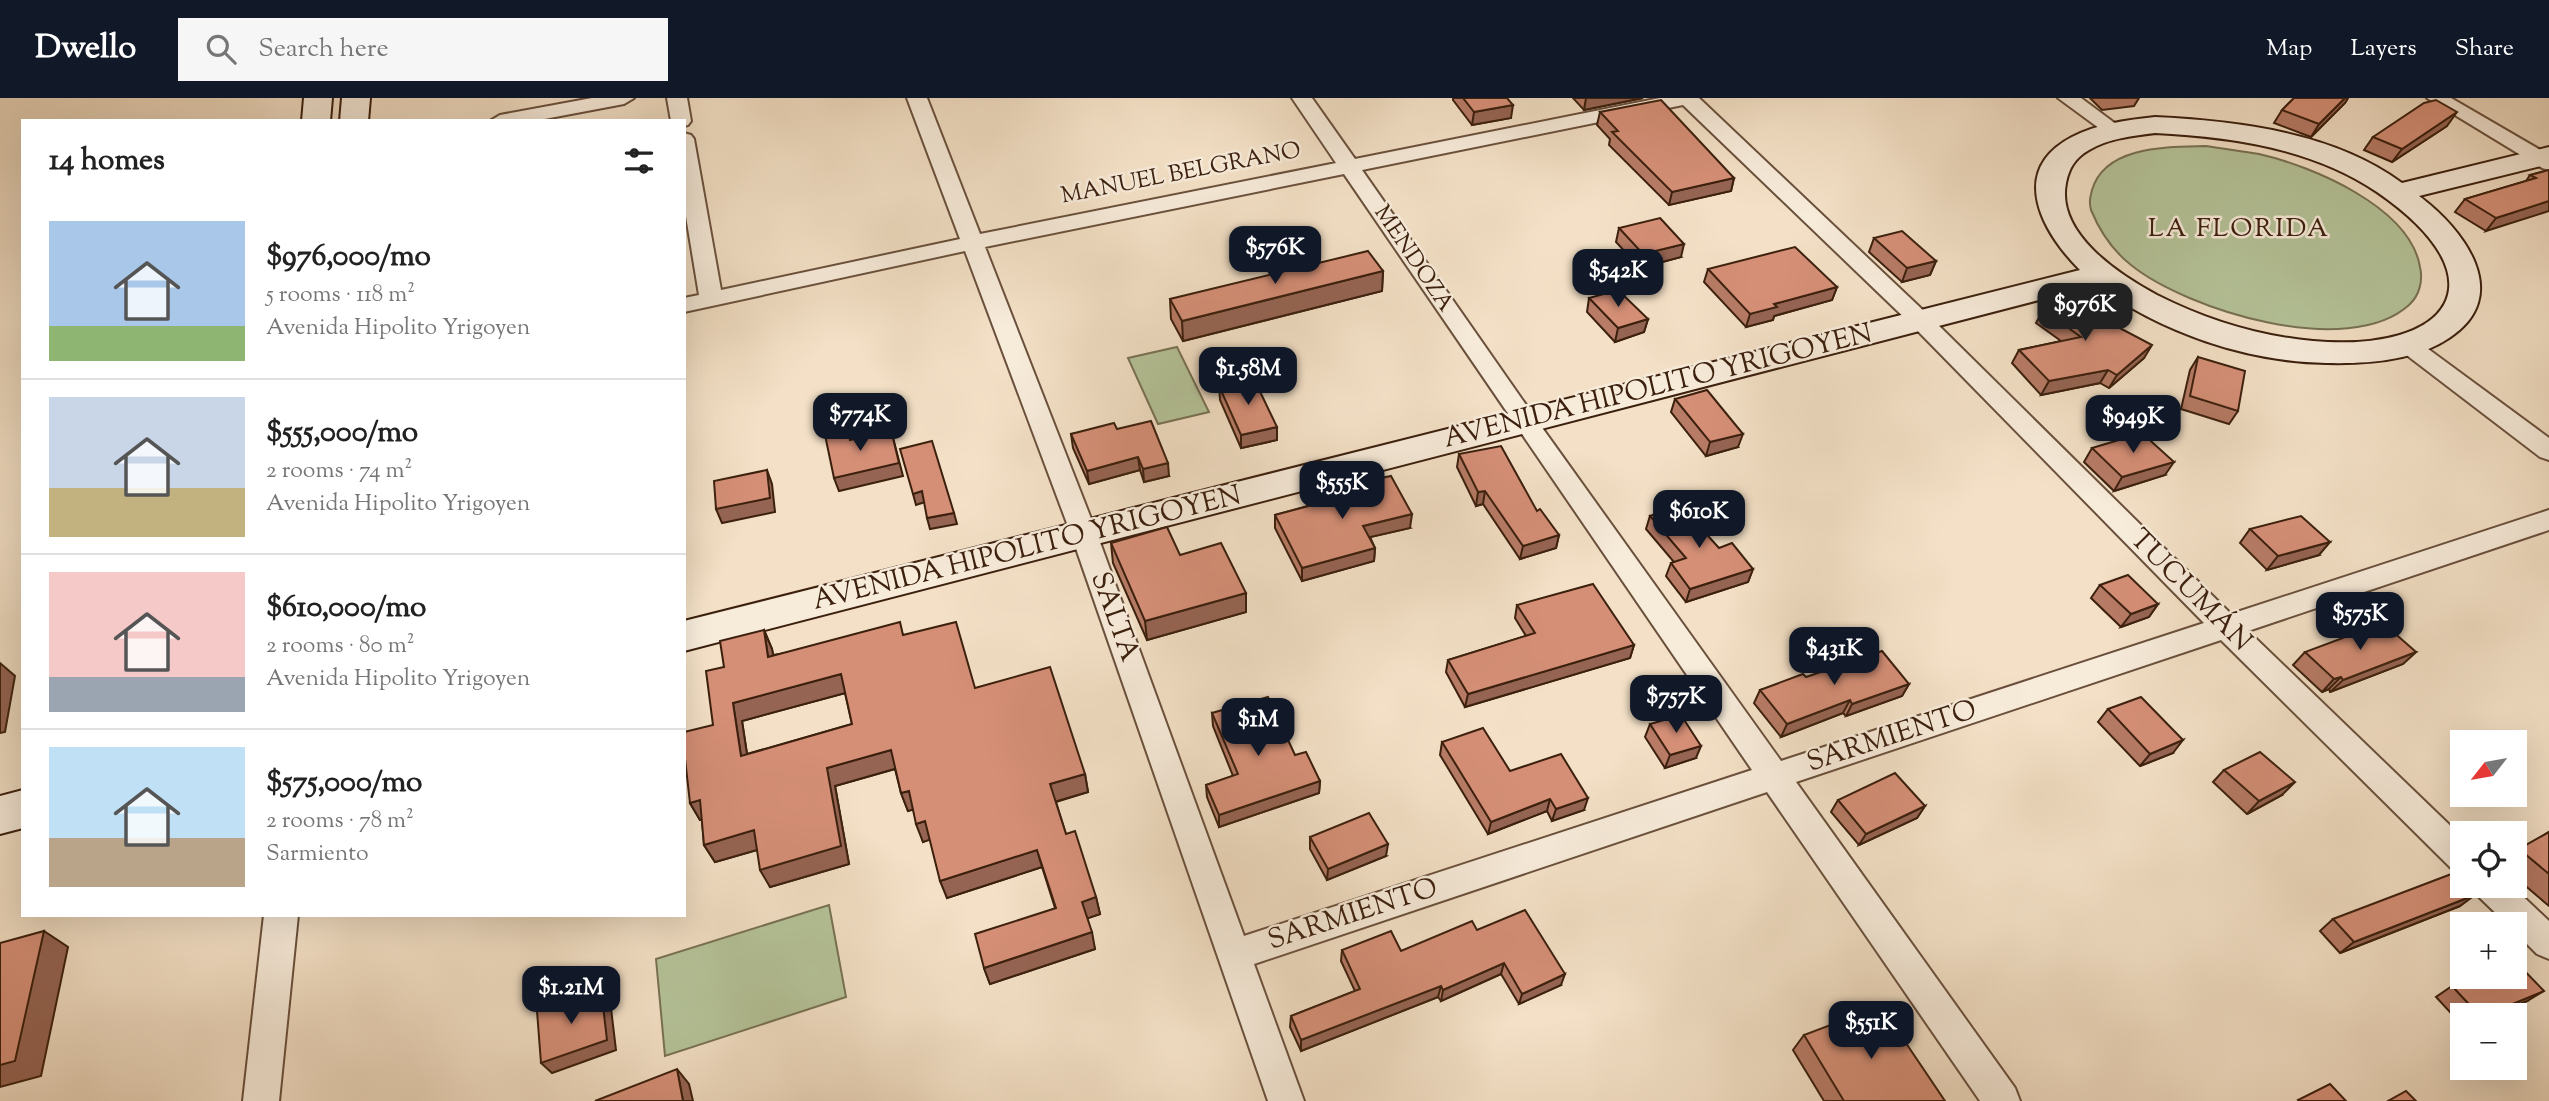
<!DOCTYPE html>
<meta charset="utf-8">
<style>
body{margin:0;font-family:"Sorts Mill Goudy",serif;background:#f6f6f6;color:#222;height:100vh;display:flex;flex-direction:column;font-size:26px;white-space:nowrap}
*{box-sizing:border-box;margin:0}
p{font-size:23px;color:#767676}
.icon{flex:none;width:38px;height:38px;fill:none;stroke:currentColor;stroke-width:2;stroke-linecap:round;stroke-linejoin:round}
.map{position:relative;flex:1;overflow:hidden}
.drawer{position:absolute;left:21px;top:21px;width:665px;height:798px;display:flex;flex-direction:column;background:#fff;border-radius:0px;box-shadow:0 7px 28px #0002}
.drawer>*{flex:none}
.needle{width:46px;rotate:239deg}
.controls{position:absolute;left:2450px;top:632px;display:grid;gap:14px}
.controls a{display:grid;place-items:center;width:77px;height:77px;border-radius:0px;background:#fff;box-shadow:0 7px 28px #0002;font-size:35px}
.price{position:absolute;translate:-50% -60px;padding:0 16px;border-radius:14px;background:#111827;color:#fff;font-size:23px;line-height:46px;filter:drop-shadow(0 2px 4px #0008)}
.price::after{content:'';position:absolute;left:50%;top:42px;width:21px;height:16px;margin-left:-10px;background:inherit;clip-path:polygon(0 0,100% 0,50% 100%)}
.price.on{background:#222;color:#fff}
ul{padding:0;list-style:none}
li{display:flex;align-items:center;gap:21px;height:175px;padding:0 28px}
li+li{border-top:2px solid #e0e0e0}
li span{display:grid;place-items:center;flex:none;width:196px;height:140px;border-radius:0px;color:#555}
li>.icon{margin-inline-start:auto}
span .icon{width:84px;height:84px;fill:#fffc;stroke-width:1}
li b{font-size:30px}
h2{display:flex;justify-content:space-between;align-items:center;height:84px;padding:0 28px;font-size:30px}
header{display:flex;align-items:center;gap:42px;box-sizing:border-box;height:98px;padding:0 35px;background:#111827;color:#fff}
header strong{font-size:33px}
nav{display:flex;gap:38px;margin-inline-start:auto;font-size:24px}
.search{width:490px;height:63px;background:#f6f6f6;display:flex;align-items:center;gap:18px;box-sizing:border-box;padding:0 24px;border-radius:0px;color:#767676;font-size:26px}
.map>svg:first-child{display:block}
</style>
<header>
<strong>Dwello</strong>
<div class="search"><svg class="icon" aria-label="search" viewBox="0 0 24 24"><circle cx="10" cy="10" r="6"/><path d="M15 15l6 6"/></svg>Search here</div>
<nav><a>Map</a><a>Layers</a><a>Share</a></nav>
</header>
<div class="map">
<svg width="2549" height="1003" viewBox="0 0 2549 1003">
<rect width="100%" height="100%" fill="#f3e0c6"/>
<filter id="stains"><feTurbulence type="fractalNoise" baseFrequency=".00286" numOctaves="4"/><feColorMatrix values="0 0 0 0 .2 0 0 0 0 .09 0 0 0 0 .02 0 0 0 .5 -.17"/></filter>
<radialGradient id="worn" r=".72"><stop offset=".6" stop-color="#630" stop-opacity="0"/><stop offset="1" stop-color="#630" stop-opacity=".3"/></radialGradient>
<g fill="#b5c399" stroke="#787254" stroke-width="2">
<path d="M2206,48C2224,51 2241,53 2259,56C2312,68 2410,109 2420,169C2423,182 2420,197 2409,207C2348,262 2187,212 2131,167C2112,152 2100,134 2091,112C2089,104 2090,100 2092,92C2105,47 2169,49 2206,48Z"/>
<path d="M1177,249L1209,314L1158,326L1128,260Z"/>
<path d="M829,807L846,899L665,958L656,861Z"/>
</g>
<g fill="none" stroke-linecap="round" stroke-linejoin="round">
<defs>
<g id="street">
<path d="M592,0H634L624,6L534,23H490L500,17Z"/>
<path d="M667,0H687L691,23L688,27L684,28V23H671Z"/>
<path d="M907,0H927L980,136L1336,65L1292,0H1312L1355,61L1660,0H1699L1928,217L2231,516L2549,412V432L2248,533L2462,739V774L2451,770L2221,542L1796,684L2015,990L2020,1003H1980L1767,694L1254,866L1304,1003H1268L1071,436L965,153L684,214V200L699,197L684,106V35L691,37L694,41L721,192L960,141ZM1683,7L1912,227L2204,525L1781,663L1533,317L1362,72ZM1344,76L1752,672L1244,838L1097,436L985,149Z"/>
<path d="M2058,0H2081L2124,32L2121,36H2107Z"/>
<path d="M2427,0H2451L2549,57V72L2542,70Z"/>
<path d="M2408,239L2416,242L2549,340V362L2540,359L2400,252L2396,247L2400,242Z"/>
<path d="M2474,788H2512L2549,823V861L2537,856L2515,834V826H2507L2478,798Z"/>
<path d="M264,817H298L279,1003H243Z"/>
</g>
<g id="secondary">
<path d="M304,0H332L330,23H302Z"/>
<path d="M342,0H370L368,23H340Z"/>
<path d="M2155,19C2237,23 2333,34 2402,85L2549,49V66L2419,98C2464,131 2514,198 2449,240C2415,263 2366,266 2326,265C2248,264 2159,234 2097,187L684,553V523L2080,172C2043,135 2007,73 2072,39C2097,26 2127,22 2155,19ZM2155,35C2232,39 2312,50 2377,94C2505,182 2450,255 2313,243C2259,238 2206,222 2157,197C2120,177 2056,136 2066,85C2069,70 2075,60 2089,52C2109,40 2133,38 2155,35Z"/>
<path d="M23,692V730L0,736V698Z"/>
</g>
</defs>
<use href="#street" stroke="#6a503c" stroke-width="4"/>
<use href="#secondary" stroke="#3c200e" stroke-width="4"/>
<use href="#street" fill="#f7ebda" fill-rule="evenodd"/>
<use href="#secondary" fill="#f7ebda" fill-rule="evenodd"/>
</g>
<g fill="#b77b66" stroke="#3c200e" stroke-width="2" fill-rule="evenodd">
<path d="M1453,0H1507L1511,20L1472,27L1453,2Z"/>
<path d="M1573,0H1643L1584,12Z"/>
<path d="M2090,0H2139L2134,8L2102,12Z"/>
<path d="M2294,0H2348L2345,5L2311,39L2274,25L2282,12Z"/>
<path d="M1600,14L1734,80L1731,93L1669,107L1609,47L1610,41L1597,27Z"/>
<path d="M2447,28L2392,64L2364,52L2373,39Z"/>
<path d="M2549,72L2486,133L2455,114L2465,101L2526,83L2530,77Z"/>
<path d="M1619,130L1681,159L1640,170L1616,144Z"/>
<path d="M1874,140L1936,163L1930,177L1902,184L1869,154Z"/>
<path d="M1708,171L1837,189L1832,202L1774,218L1773,222L1746,229L1704,184Z"/>
<path d="M1383,173L1382,193L1183,243L1171,221L1170,201Z"/>
<path d="M1589,200L1648,221L1644,234L1615,244L1587,214Z"/>
<path d="M2043,212L2108,213L2103,221L2144,260L2109,290L2100,285L2041,297L2012,265L2019,252L2061,243L2036,225Z"/>
<path d="M2198,259L2238,313L2229,326L2181,311L2190,272Z"/>
<path d="M1219,288L1277,329V342L1241,350L1220,302Z"/>
<path d="M1675,301L1738,349L1706,358L1671,314Z"/>
<path d="M1117,331L1169,378L1144,384L1140,372L1089,386L1073,350L1071,336Z"/>
<path d="M2092,350L2165,377L2114,393L2084,364Z"/>
<path d="M1459,356L1537,413L1559,437L1556,450L1520,461L1483,406L1476,408L1457,369Z"/>
<path d="M1326,392L1410,430L1370,439L1375,450L1374,463L1302,483L1275,430V417L1326,403Z"/>
<path d="M1650,418L1719,450L1753,471L1748,484L1686,504L1666,478L1671,465L1674,464L1646,431Z"/>
<path d="M2250,431L2319,457L2267,472L2240,445Z"/>
<path d="M1111,445L1180,457L1246,495V514L1147,542L1113,465Z"/>
<path d="M2100,487L2158,506L2149,519L2121,529L2091,500Z"/>
<path d="M1517,507L1634,547L1630,560L1465,609L1446,574L1448,562L1526,538L1515,520Z"/>
<path d="M764,532L772,551L773,557L904,537L1085,676L1088,694L1056,704L1066,736L1096,799L1100,816L1087,820L1095,851L990,886L984,870L1055,810L1042,769L947,800L930,741L923,744L913,711L908,713L901,695L895,671L835,688L849,766L770,789L757,752L715,764L704,747L702,722H700L690,705L713,627L724,569ZM845,595L852,626L747,656L742,623Z"/>
<path d="M2305,554H2416L2403,566L2330,594L2329,591L2322,594L2293,567Z"/>
<path d="M1806,579L1909,586L1902,598L1846,618L1843,615L1781,639L1754,605L1760,592Z"/>
<path d="M2108,611L2173,655L2140,668L2098,624Z"/>
<path d="M1212,615L1295,657L1320,683L1319,695L1219,729L1207,699L1206,687L1233,678L1213,628Z"/>
<path d="M1650,626L1696,660L1665,670L1645,639Z"/>
<path d="M1442,644L1510,673L1584,712L1552,723L1547,713L1488,736L1440,657Z"/>
<path d="M2224,672L2282,697L2247,716L2213,684Z"/>
<path d="M1838,702L1925,708L1917,720L1859,747L1831,714Z"/>
<path d="M2549,734V808L2515,779V755Z"/>
<path d="M1310,739L1386,758L1327,782L1310,751Z"/>
<path d="M2460,808L2340,855L2320,833L2333,821Z"/>
<path d="M1477,832L1561,887L1519,906L1501,876L1441,903L1438,899L1301,953L1290,929L1291,918L1355,893L1341,863L1342,852L1401,853Z"/>
<path d="M2452,888L2527,903L2495,917H2462V927L2436,899Z"/>
<path d="M1804,937L1945,1003H1824L1793,952Z"/>
</g>
<g fill="#956453" stroke="#3c200e" stroke-width="2">
<path d="M1586,0H1643L1584,12Z"/>
<path d="M2345,0H2348L2345,5L2311,39L2319,26Z"/>
<path d="M1513,7L1511,20L1472,27L1474,14Z"/>
<path d="M2457,14L2447,28L2392,64L2402,51Z"/>
<path d="M1734,80L1731,93L1669,107L1672,94Z"/>
<path d="M2549,103V113L2486,133L2496,120Z"/>
<path d="M1684,146L1681,159L1640,170L1643,156Z"/>
<path d="M1936,163L1930,177L1902,184L1907,170Z"/>
<path d="M1383,173L1382,193L1183,243L1182,223Z"/>
<path d="M1837,189L1832,202L1774,218L1773,222L1746,229L1750,216L1774,206Z"/>
<path d="M2108,213L2101,226L2097,218Z"/>
<path d="M1648,221L1644,234L1615,244L1618,230Z"/>
<path d="M2152,247L2144,260L2109,290L2117,277Z"/>
<path d="M2108,272L2100,285L2041,297L2049,283Z"/>
<path d="M1277,329V342L1241,350V337Z"/>
<path d="M891,332L903,378L839,393L834,380Z"/>
<path d="M1743,336L1738,349L1706,358L1710,344Z"/>
<path d="M1138,359L1140,372L1089,386L1087,373Z"/>
<path d="M2174,364L2165,377L2114,393L2122,379Z"/>
<path d="M1168,365L1169,378L1144,384L1143,371Z"/>
<path d="M767,372L772,386L775,414L722,425L716,411Z"/>
<path d="M922,393L925,404L916,407L913,396Z"/>
<path d="M1485,393L1483,406L1476,408L1478,394Z"/>
<path d="M954,415L957,426L930,431L927,420Z"/>
<path d="M1412,416L1410,430L1362,441L1363,428Z"/>
<path d="M1559,437L1556,450L1520,461L1523,448Z"/>
<path d="M2330,444L2319,457L2267,472L2278,458Z"/>
<path d="M1375,450L1374,463L1302,483V470Z"/>
<path d="M1753,471L1748,484L1686,504L1690,491Z"/>
<path d="M1246,495V514L1147,542L1145,523Z"/>
<path d="M2158,506L2149,519L2121,529L2131,516Z"/>
<path d="M764,532L772,551L777,577L768,559Z"/>
<path d="M1634,547L1630,560L1465,609L1468,596Z"/>
<path d="M2416,554L2403,566L2330,594L2343,582Z"/>
<path d="M0,565L15,578L5,634L0,635Z"/>
<path d="M841,576L849,594L742,623L750,676L741,658L733,605Z"/>
<path d="M2341,579L2329,591L2322,594L2334,581Z"/>
<path d="M1909,586L1902,598L1846,618L1852,606Z"/>
<path d="M1850,602L1843,615L1781,639L1787,626Z"/>
<path d="M2183,642L2173,655L2140,668L2150,656Z"/>
<path d="M1701,648L1696,660L1665,670L1670,657Z"/>
<path d="M891,652L898,670L835,688L849,766L770,789L760,772L827,670Z"/>
<path d="M1085,676L1088,694L1054,704L1050,686Z"/>
<path d="M1320,683L1319,695L1219,729V717Z"/>
<path d="M2295,684L2282,697L2247,716L2259,703Z"/>
<path d="M909,693L915,711L908,713L901,695Z"/>
<path d="M1588,700L1584,712L1552,723L1556,711Z"/>
<path d="M1550,701L1547,713L1488,736L1491,724Z"/>
<path d="M700,702L710,720L700,722L690,705Z"/>
<path d="M1925,708L1917,720L1859,747L1866,736Z"/>
<path d="M925,723L932,741L923,744L916,726Z"/>
<path d="M754,732L764,750L715,764L704,747Z"/>
<path d="M1388,746L1386,758L1327,782L1328,771Z"/>
<path d="M1037,752L1042,769L947,800L940,783Z"/>
<path d="M2475,797L2460,808L2340,855L2354,844Z"/>
<path d="M1096,799L1100,816L1086,821L1082,804Z"/>
<path d="M44,833L68,849L41,978L0,989V967Z"/>
<path d="M1092,834L1095,851L990,886L984,870Z"/>
<path d="M1504,865L1501,876L1441,903L1443,892Z"/>
<path d="M1565,876L1561,887L1519,906L1522,896Z"/>
<path d="M1441,888L1438,899L1301,953V942Z"/>
<path d="M601,891L610,902L616,952L552,975L541,965Z"/>
<path d="M2544,893L2527,903L2495,917H2486Z"/>
<path d="M677,971L689,986L693,1003H683Z"/>
</g>
<g fill="#d58f77" stroke="#3c200e" stroke-width="2" fill-rule="evenodd">
<path d="M1463,0H1507L1513,7L1474,14Z"/>
<path d="M2294,0H2345L2319,26L2282,12Z"/>
<path d="M1661,2L1734,80L1672,94L1612,34L1618,33L1600,14Z"/>
<path d="M2436,2L2457,14L2402,51L2373,39L2424,5Z"/>
<path d="M2549,72V103L2496,120L2465,101L2536,80L2530,77Z"/>
<path d="M1660,120L1684,146L1643,156L1619,130Z"/>
<path d="M1902,133L1936,163L1907,170L1874,140Z"/>
<path d="M1795,149L1837,189L1774,206L1777,209L1750,216L1708,171Z"/>
<path d="M1368,153L1383,173L1182,223L1170,201Z"/>
<path d="M1618,192L1648,221L1618,230L1589,200Z"/>
<path d="M2082,195L2108,213L2097,218L2152,247L2117,277L2108,272L2049,283L2019,252L2081,239L2043,212Z"/>
<path d="M2198,259L2245,273L2238,313L2190,298Z"/>
<path d="M1254,281L1277,329L1241,337L1219,288Z"/>
<path d="M1707,292L1743,336L1710,344L1675,301Z"/>
<path d="M1151,323L1168,365L1143,371L1138,359L1087,373L1071,336L1114,325L1117,331Z"/>
<path d="M848,332L850,342L891,332L899,365L834,380L825,337Z"/>
<path d="M2142,335L2174,364L2122,379L2092,350Z"/>
<path d="M932,343L954,415L927,420L922,393L913,396L900,351Z"/>
<path d="M1501,348L1537,413L1540,411L1559,437L1523,448L1485,393L1478,394L1459,356Z"/>
<path d="M767,372L770,400L716,411L714,383Z"/>
<path d="M1391,378L1412,416L1363,428L1375,450L1302,470L1275,417L1331,402L1326,392Z"/>
<path d="M1680,407L1719,450L1732,445L1753,471L1690,491L1671,465L1686,460L1650,418Z"/>
<path d="M2301,418L2330,444L2278,458L2250,431Z"/>
<path d="M1167,429L1180,457L1221,445L1246,495L1145,523L1111,445Z"/>
<path d="M2128,477L2158,506L2131,516L2100,487Z"/>
<path d="M1593,486L1634,547L1468,596L1448,562L1535,535L1517,507Z"/>
<path d="M900,524L903,537L956,524L975,590L1050,569L1085,676L1050,686L1066,736L1075,733L1096,799L1082,804L1092,834L984,870L975,836L1056,810L1037,752L940,783L925,723L916,726L909,693L901,695L891,652L827,670L841,748L760,772L754,732L704,747L700,702L690,705L684,652V634L713,627L706,573L724,569L720,543L764,532L768,559ZM841,576L852,626L741,658L733,605Z"/>
<path d="M2383,525L2416,554L2343,582L2341,579L2334,581L2305,554Z"/>
<path d="M1882,553L1909,586L1852,606L1850,602L1787,626L1760,592L1803,576L1806,579Z"/>
<path d="M1268,599L1295,657L1306,654L1320,683L1219,717L1206,687L1238,676L1212,615Z"/>
<path d="M2141,599L2183,642L2150,656L2108,611Z"/>
<path d="M1681,617L1701,648L1670,657L1650,626Z"/>
<path d="M1483,630L1510,673L1561,656L1588,700L1556,711L1550,701L1491,724L1442,644Z"/>
<path d="M2260,654L2295,684L2259,703L2224,672Z"/>
<path d="M1895,675L1925,708L1866,736L1838,702Z"/>
<path d="M1369,715L1388,746L1328,771L1310,739Z"/>
<path d="M2549,734V776L2519,751Z"/>
<path d="M2454,775L2462,784V788H2466L2475,797L2354,844L2333,821Z"/>
<path d="M1525,812L1565,876L1522,896L1504,865L1443,892L1441,888L1301,942L1291,918L1360,891L1342,852L1391,833L1401,853L1472,823L1477,832Z"/>
<path d="M44,833L15,963L0,967V845Z"/>
<path d="M2515,863L2544,893L2486,917H2479L2452,888L2476,878H2515Z"/>
<path d="M601,891L607,942L541,965L537,913Z"/>
<path d="M1881,908L1945,1003H1844L1804,937Z"/>
<path d="M677,971L683,1003H595Z"/>
<path d="M2330,986L2346,1003H2299L2298,1002Z"/>
<path d="M2406,993L2416,1003H2388Z"/>
</g>
<g text-anchor="middle" dominant-baseline="central" stroke-width="5" stroke-linejoin="round" paint-order="stroke">
<g font-size="23" fill="#3c200e" stroke="#f7ebda">
<text transform="translate(1181 76) rotate(-11)">MANUEL BELGRANO</text>
<text transform="translate(1413 161) rotate(56)">MENDOZA</text>
</g>
<g font-size="26" letter-spacing="2" fill="#3c200e" stroke="#f7ebda">
<text x="2239" y="131">LA FLORIDA</text>
</g>
<g font-size="28" fill="#3c200e" stroke="#f7ebda">
<text transform="translate(1658 289) rotate(-14)">AVENIDA HIPOLITO YRIGOYEN</text>
<text transform="translate(1027 451) rotate(-14)">AVENIDA HIPOLITO YRIGOYEN</text>
<text transform="translate(2190 493) rotate(45)">TUCUMÁN</text>
<text transform="translate(1114 519) rotate(70)">SALTA</text>
<text transform="translate(1892 639) rotate(-18)">SARMIENTO</text>
<text transform="translate(1353 817) rotate(-18)">SARMIENTO</text>
</g>
</g>
<rect width="100%" height="100%" filter="url(#stains)"/>
<rect width="100%" height="100%" fill="url(#worn)"/>
</svg>
<div class="controls">
<a><svg class="needle" viewBox="-14 -14 28 28"><path d="M0-13l5 13h-10z" fill="#e53935"/><path d="M0 13l5-13h-10z" fill="#767676"/></svg></a>
<a><svg class="icon" aria-label="locate" viewBox="0 0 24 24"><circle cx="12" cy="12" r="6"/><path d="M12 2v4M12 18v4M2 12h4M18 12h4"/></svg></a>
<a>+</a>
<a>−</a>
</div>
<b class="price" style="left:1275px;top:188px">$576K</b>
<b class="price" style="left:1618px;top:211px">$542K</b>
<b class="price on" style="left:2085px;top:245px">$976K</b>
<b class="price" style="left:1248px;top:309px">$1.58M</b>
<b class="price" style="left:860px;top:355px">$774K</b>
<b class="price" style="left:2133px;top:357px">$949K</b>
<b class="price" style="left:1342px;top:423px">$555K</b>
<b class="price" style="left:1699px;top:452px">$610K</b>
<b class="price" style="left:2360px;top:554px">$575K</b>
<b class="price" style="left:1834px;top:589px">$431K</b>
<b class="price" style="left:1676px;top:637px">$757K</b>
<b class="price" style="left:1258px;top:660px">$1M</b>
<b class="price" style="left:571px;top:928px">$1.21M</b>
<b class="price" style="left:1871px;top:963px">$551K</b>
<section class="drawer">
<h2>14 homes<svg class="icon" aria-label="filters" viewBox="0 0 24 24"><path d="M4 7h16M4 17h16"/><circle cx="9" cy="7" r="2"/><circle cx="15" cy="17" r="2"/></svg></h2>
<ul>
<li><span style="background:linear-gradient(#a9c7e8 75%,#8fb573 0)"><svg class="icon" aria-label="home" viewBox="0 0 24 24"><path d="M3 11l9-7 9 7M6 9v11h12V9"/></svg></span><div><b>$976,000/mo</b><p>5 rooms · 118 m²</p><p>Avenida Hipolito Yrigoyen</p></div></li>
<li><span style="background:linear-gradient(#c9d6e8 65%,#c2b280 0)"><svg class="icon" aria-label="home" viewBox="0 0 24 24"><path d="M3 11l9-7 9 7M6 9v11h12V9"/></svg></span><div><b>$555,000/mo</b><p>2 rooms · 74 m²</p><p>Avenida Hipolito Yrigoyen</p></div></li>
<li><span style="background:linear-gradient(#f6c9c9 75%,#9aa5b1 0)"><svg class="icon" aria-label="home" viewBox="0 0 24 24"><path d="M3 11l9-7 9 7M6 9v11h12V9"/></svg></span><div><b>$610,000/mo</b><p>2 rooms · 80 m²</p><p>Avenida Hipolito Yrigoyen</p></div></li>
<li><span style="background:linear-gradient(#bfe0f5 65%,#b9a48a 0)"><svg class="icon" aria-label="home" viewBox="0 0 24 24"><path d="M3 11l9-7 9 7M6 9v11h12V9"/></svg></span><div><b>$575,000/mo</b><p>2 rooms · 78 m²</p><p>Sarmiento</p></div></li>
</ul>
</section>
</div>
